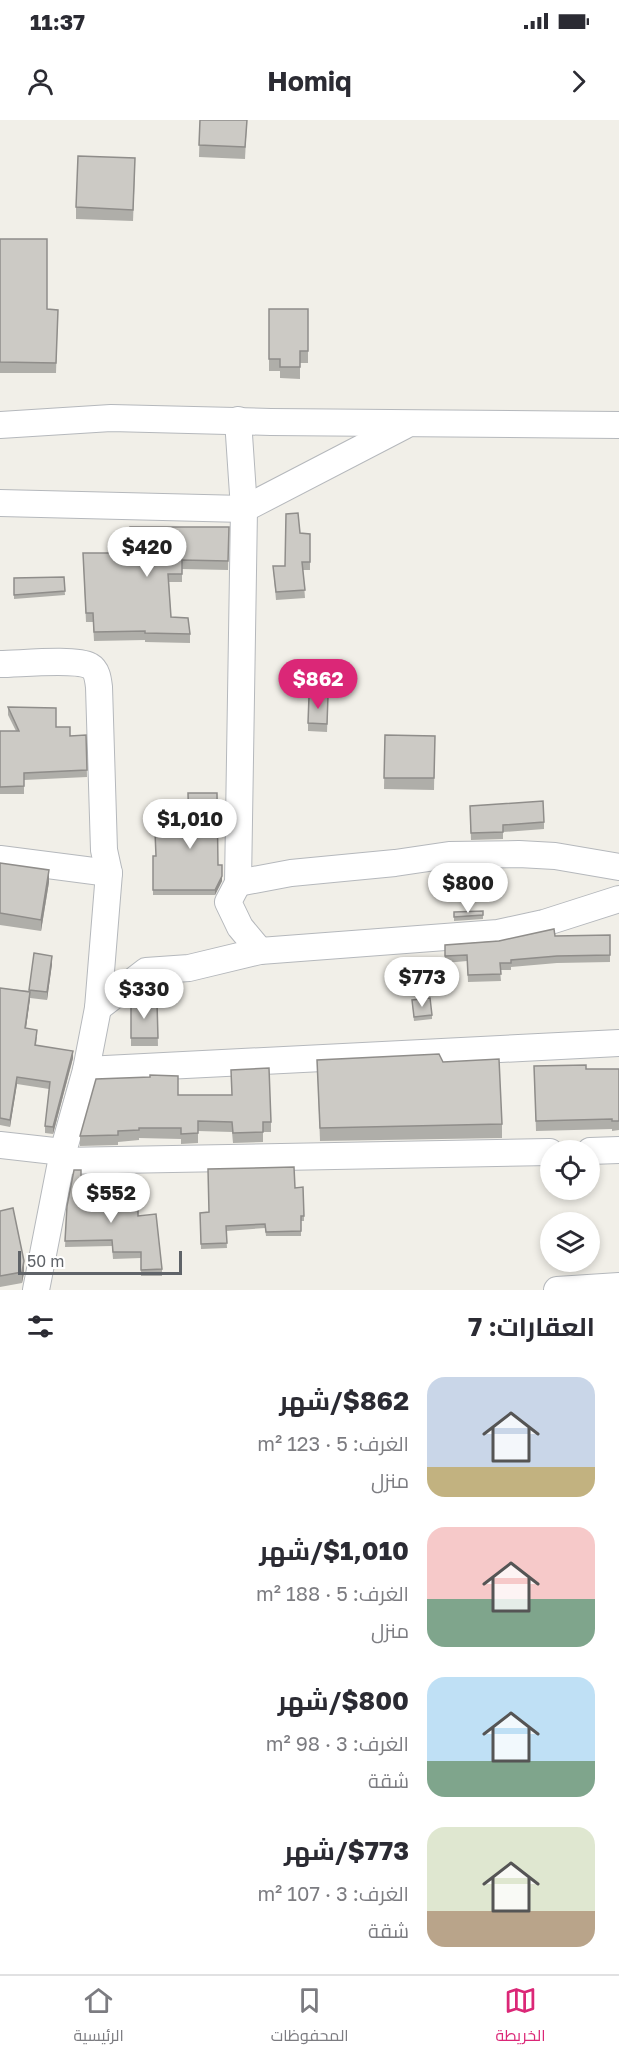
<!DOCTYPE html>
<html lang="ar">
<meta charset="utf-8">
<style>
body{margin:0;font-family:"Golos Text",Cairo,sans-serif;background:#f2f2f3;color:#2b2b33;direction:rtl;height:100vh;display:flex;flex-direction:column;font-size:22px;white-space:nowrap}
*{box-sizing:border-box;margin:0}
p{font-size:20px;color:#7c7c81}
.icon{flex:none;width:33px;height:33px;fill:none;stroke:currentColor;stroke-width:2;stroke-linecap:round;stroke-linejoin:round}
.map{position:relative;height:1170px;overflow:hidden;direction:ltr}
.sheet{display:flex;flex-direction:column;background:#fff;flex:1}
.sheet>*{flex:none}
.fabs{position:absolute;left:540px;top:1020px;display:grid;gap:12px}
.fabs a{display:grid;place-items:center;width:60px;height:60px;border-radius:50%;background:#fff;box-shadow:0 3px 9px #0003;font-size:30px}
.scale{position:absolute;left:18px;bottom:15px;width:164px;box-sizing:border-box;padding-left:6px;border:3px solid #5f6368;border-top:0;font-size:16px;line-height:21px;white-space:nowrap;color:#5f6368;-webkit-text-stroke:4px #fff;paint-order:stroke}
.price{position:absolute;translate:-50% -51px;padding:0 14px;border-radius:21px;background:#fff;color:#222;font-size:20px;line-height:39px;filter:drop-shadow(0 2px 3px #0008)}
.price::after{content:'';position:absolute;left:50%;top:36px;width:18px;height:14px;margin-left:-9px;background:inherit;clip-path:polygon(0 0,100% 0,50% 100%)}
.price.selected{background:#db2777;color:#fff}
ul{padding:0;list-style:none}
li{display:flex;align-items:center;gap:18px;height:150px;padding:0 24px}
li span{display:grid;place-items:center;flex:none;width:168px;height:120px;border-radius:18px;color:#555}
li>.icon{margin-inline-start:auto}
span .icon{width:72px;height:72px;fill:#fffc;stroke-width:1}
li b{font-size:26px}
h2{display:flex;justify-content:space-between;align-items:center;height:72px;padding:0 24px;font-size:26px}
.status{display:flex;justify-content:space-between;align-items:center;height:42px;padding:0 30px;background:#fff;direction:ltr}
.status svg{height:16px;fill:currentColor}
header{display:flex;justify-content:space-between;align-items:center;height:78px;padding:0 24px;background:#fff;font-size:27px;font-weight:700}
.tab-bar{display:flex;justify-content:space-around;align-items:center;height:84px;border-top:2px solid #e1e1e2;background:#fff;font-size:16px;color:#7c7c81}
.tab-bar a{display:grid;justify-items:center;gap:3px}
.tab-bar .selected{color:#db2777}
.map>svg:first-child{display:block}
</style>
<div class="status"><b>11:37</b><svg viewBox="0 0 49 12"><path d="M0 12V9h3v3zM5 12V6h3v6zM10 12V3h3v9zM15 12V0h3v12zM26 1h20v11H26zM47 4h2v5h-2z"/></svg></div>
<header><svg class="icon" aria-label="forward" viewBox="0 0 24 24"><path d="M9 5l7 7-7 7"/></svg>Homiq<svg class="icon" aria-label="person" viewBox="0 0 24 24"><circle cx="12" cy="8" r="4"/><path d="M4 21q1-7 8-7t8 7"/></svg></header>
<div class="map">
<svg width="619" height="1170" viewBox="0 0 619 1170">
<rect width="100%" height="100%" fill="#f1efe8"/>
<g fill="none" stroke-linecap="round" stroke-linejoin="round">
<defs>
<g id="minor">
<path d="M238,300L244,389L238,763L228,782L240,807L260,831"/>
<path d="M0,305L111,298L271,302L619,305"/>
<path d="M0,383L244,389L404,306"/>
<path d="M0,544C19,544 75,538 90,546C97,550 98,559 99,567L104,730L109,753L98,888L86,950L63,1032L36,1170"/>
<path d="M0,739L109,753"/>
<path d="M238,763L291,753L395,743L449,735L519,734L555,736L619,747"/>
<path d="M98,888L146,851L189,848L260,831L498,813L544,803L619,779"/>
<path d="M86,950L619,923"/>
<path d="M0,1025L63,1032"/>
<path d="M590,1031L619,1030"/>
<path d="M61,1041L550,1032"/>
<path d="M557,1170L619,1166"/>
</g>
</defs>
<use href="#minor" stroke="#b5b8bc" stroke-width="28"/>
<use href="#minor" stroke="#fff" stroke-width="26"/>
</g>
<g fill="#afaea9">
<path d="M200,0H247L245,39L199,37Z"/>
<path d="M135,50L133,101L76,99V87Z"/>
<path d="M0,119L47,189L58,190L56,253H0Z"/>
<path d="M269,189H308V243H300V259L280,258V251H269Z"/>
<path d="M229,407L228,450L182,449V462H169L171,497L190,514V523L145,522V520L94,521L93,502H86L83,433H131Z"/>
<path d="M300,413L310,414V450H303L305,478L276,480L273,446H285Z"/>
<path d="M64,457L65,475L14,479V458Z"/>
<path d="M328,584L327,612L308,611V603Z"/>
<path d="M8,587L56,607L70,616L86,615L87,657L24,660V674H0V611H16L8,595Z"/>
<path d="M385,615L435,616L434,670L384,669Z"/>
<path d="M470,686L544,702V709L503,712V719L471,720Z"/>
<path d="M153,736L218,745L222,761L215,775H153Z"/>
<path d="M0,743L49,762L41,811L0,805Z"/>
<path d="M483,791V799L454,801V792Z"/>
<path d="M610,815V842L557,843L511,847V850H500L501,861L468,862L467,841L445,843V825L555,816Z"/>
<path d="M34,833L52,844L47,880L30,878L26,908L37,917L36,925L73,938L53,1014L45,1013V1006L49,969L17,964L10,1007L0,1005V868L29,871Z"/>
<path d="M412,880L432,895V899L414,901Z"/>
<path d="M131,882H157L158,926H131Z"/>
<path d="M317,940L443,942L502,1004V1018L320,1021Z"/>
<path d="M534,946L586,949H619V1010L612,1011V1009L536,1011Z"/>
<path d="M178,975L271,1002V1012H263V1022L233,1023L232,1012L198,1011V1023L181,1024V1019L139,1018V1020L118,1022V1025L80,1026V1016Z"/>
<path d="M81,1063L101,1087L138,1096L162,1149V1156H141V1138L113,1139L112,1126L65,1127L67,1086Z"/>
<path d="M295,1068L304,1096V1101H301V1116H266L265,1108L226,1111L227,1128L201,1129L200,1093L209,1092Z"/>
<path d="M0,1091L24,1153L22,1163L0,1167Z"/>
</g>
<g fill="#8f8d8a">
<path d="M49,750V762L41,811V800Z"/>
<path d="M222,756V761L215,775V770Z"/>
<path d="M52,836V844L47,880V872Z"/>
<path d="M30,872V879L25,915V908Z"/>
<path d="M73,931V938L53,1014V1007Z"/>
<path d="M17,957V964L10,1007V1000Z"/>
<path d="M24,1141V1153L22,1163V1152Z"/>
</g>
<g fill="#cccac5" stroke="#8f8d8a" stroke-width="1.5">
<path d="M200,0H247L245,27L199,25Z"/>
<path d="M78,36L135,38L133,90L76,87Z"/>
<path d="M0,119H47V189L58,190L56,243L0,242Z"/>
<path d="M269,189H308V231H300V247H280V239H269Z"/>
<path d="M298,393L300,413L310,414V442H302L305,470L276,472L273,446H285L286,394Z"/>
<path d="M130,407H229L228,441L182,440V454H168L171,497L188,498L190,514L145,513V511L94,512L93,493H86L83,433H131Z"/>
<path d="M64,457L65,471L14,475V458Z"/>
<path d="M309,576H328L327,604L308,603Z"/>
<path d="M8,587L56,588V607H70V616L86,615L87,650L24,653V666L0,667V611H19Z"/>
<path d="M385,615L435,616L434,658H384Z"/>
<path d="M188,673H217L218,745H222V756L215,770H153V736H156L155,712L189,710Z"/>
<path d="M543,681L544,702L503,705V712L471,713L470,686Z"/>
<path d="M0,743L49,750L41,800L0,793Z"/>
<path d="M483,791V795L454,797V792Z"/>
<path d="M554,809L555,816L610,815V835L557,836L511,840V843H500L501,854L468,855L467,835L445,836V825L499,821Z"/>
<path d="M34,833L52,836L47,872L29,870Z"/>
<path d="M0,868L30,872L25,908L37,910L35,925L73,931L53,1007L45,1006L50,962L17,957L10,1000L0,998Z"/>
<path d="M430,878L432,895L414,897L412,880Z"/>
<path d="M131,882H157L158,918H131Z"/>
<path d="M439,934L443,942L499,939L502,1004L320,1008L317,940Z"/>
<path d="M586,945V949H619V1001H612V999L536,1001L534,946Z"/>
<path d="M269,948L271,1002H263V1012L233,1013L232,1002L198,1001V1013L181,1014V1008H139V1010L118,1011V1015L80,1016L96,959L150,957V955L178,956V975H232L231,950Z"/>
<path d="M294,1047L295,1068L303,1067L304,1096H301V1111L266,1112L265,1104L226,1106L227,1123L201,1124L200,1093L209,1092L208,1049Z"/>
<path d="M74,1050H81V1063L100,1062L101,1087H138V1096L156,1094L162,1149L141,1150V1132H113L112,1120L65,1121L67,1086Z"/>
<path d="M13,1088L24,1141L22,1152L0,1156V1091Z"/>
</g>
</svg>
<div class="fabs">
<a><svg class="icon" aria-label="locate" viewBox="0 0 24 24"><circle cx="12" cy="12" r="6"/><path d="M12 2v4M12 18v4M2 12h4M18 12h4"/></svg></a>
<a><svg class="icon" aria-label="layers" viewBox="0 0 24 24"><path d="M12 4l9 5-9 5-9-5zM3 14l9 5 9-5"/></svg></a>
</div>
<div class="scale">50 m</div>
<b class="price" style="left:147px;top:458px">$420</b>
<b class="price selected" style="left:318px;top:590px">$862</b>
<b class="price" style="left:190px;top:730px">$1,010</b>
<b class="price" style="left:468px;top:794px">$800</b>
<b class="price" style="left:422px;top:888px">$773</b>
<b class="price" style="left:144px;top:900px">$330</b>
<b class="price" style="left:111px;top:1104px">$552</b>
</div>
<section class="sheet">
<h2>العقارات: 7<svg class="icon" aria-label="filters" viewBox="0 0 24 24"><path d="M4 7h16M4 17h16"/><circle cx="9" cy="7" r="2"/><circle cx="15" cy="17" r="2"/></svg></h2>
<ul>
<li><span style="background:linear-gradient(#c9d6e8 75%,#c2b280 0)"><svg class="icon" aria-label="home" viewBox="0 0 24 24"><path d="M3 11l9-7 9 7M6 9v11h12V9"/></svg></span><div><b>$862/شهر</b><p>الغرف: 5 · 123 m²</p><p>منزل</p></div></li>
<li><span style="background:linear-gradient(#f6c9c9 60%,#7fa58c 0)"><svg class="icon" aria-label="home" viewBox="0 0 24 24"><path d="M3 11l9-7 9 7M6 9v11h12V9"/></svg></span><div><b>$1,010/شهر</b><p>الغرف: 5 · 188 m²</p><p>منزل</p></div></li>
<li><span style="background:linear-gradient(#bfe0f5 70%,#7fa58c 0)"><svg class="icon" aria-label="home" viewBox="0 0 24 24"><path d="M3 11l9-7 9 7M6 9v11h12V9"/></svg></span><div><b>$800/شهر</b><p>الغرف: 3 · 98 m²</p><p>شقة</p></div></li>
<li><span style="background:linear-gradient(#dfe7d0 70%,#b9a48a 0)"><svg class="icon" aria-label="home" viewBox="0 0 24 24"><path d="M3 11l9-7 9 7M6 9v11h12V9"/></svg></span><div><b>$773/شهر</b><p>الغرف: 3 · 107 m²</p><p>شقة</p></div></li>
</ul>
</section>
<nav class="tab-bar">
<a class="selected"><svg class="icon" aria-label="map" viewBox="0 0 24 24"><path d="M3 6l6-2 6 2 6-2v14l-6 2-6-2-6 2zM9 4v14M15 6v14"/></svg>الخريطة</a>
<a><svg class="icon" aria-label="saved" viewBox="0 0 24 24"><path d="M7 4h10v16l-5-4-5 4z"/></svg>المحفوظات</a>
<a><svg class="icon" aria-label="home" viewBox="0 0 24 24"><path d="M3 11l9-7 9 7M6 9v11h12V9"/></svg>الرئيسية</a>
</nav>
